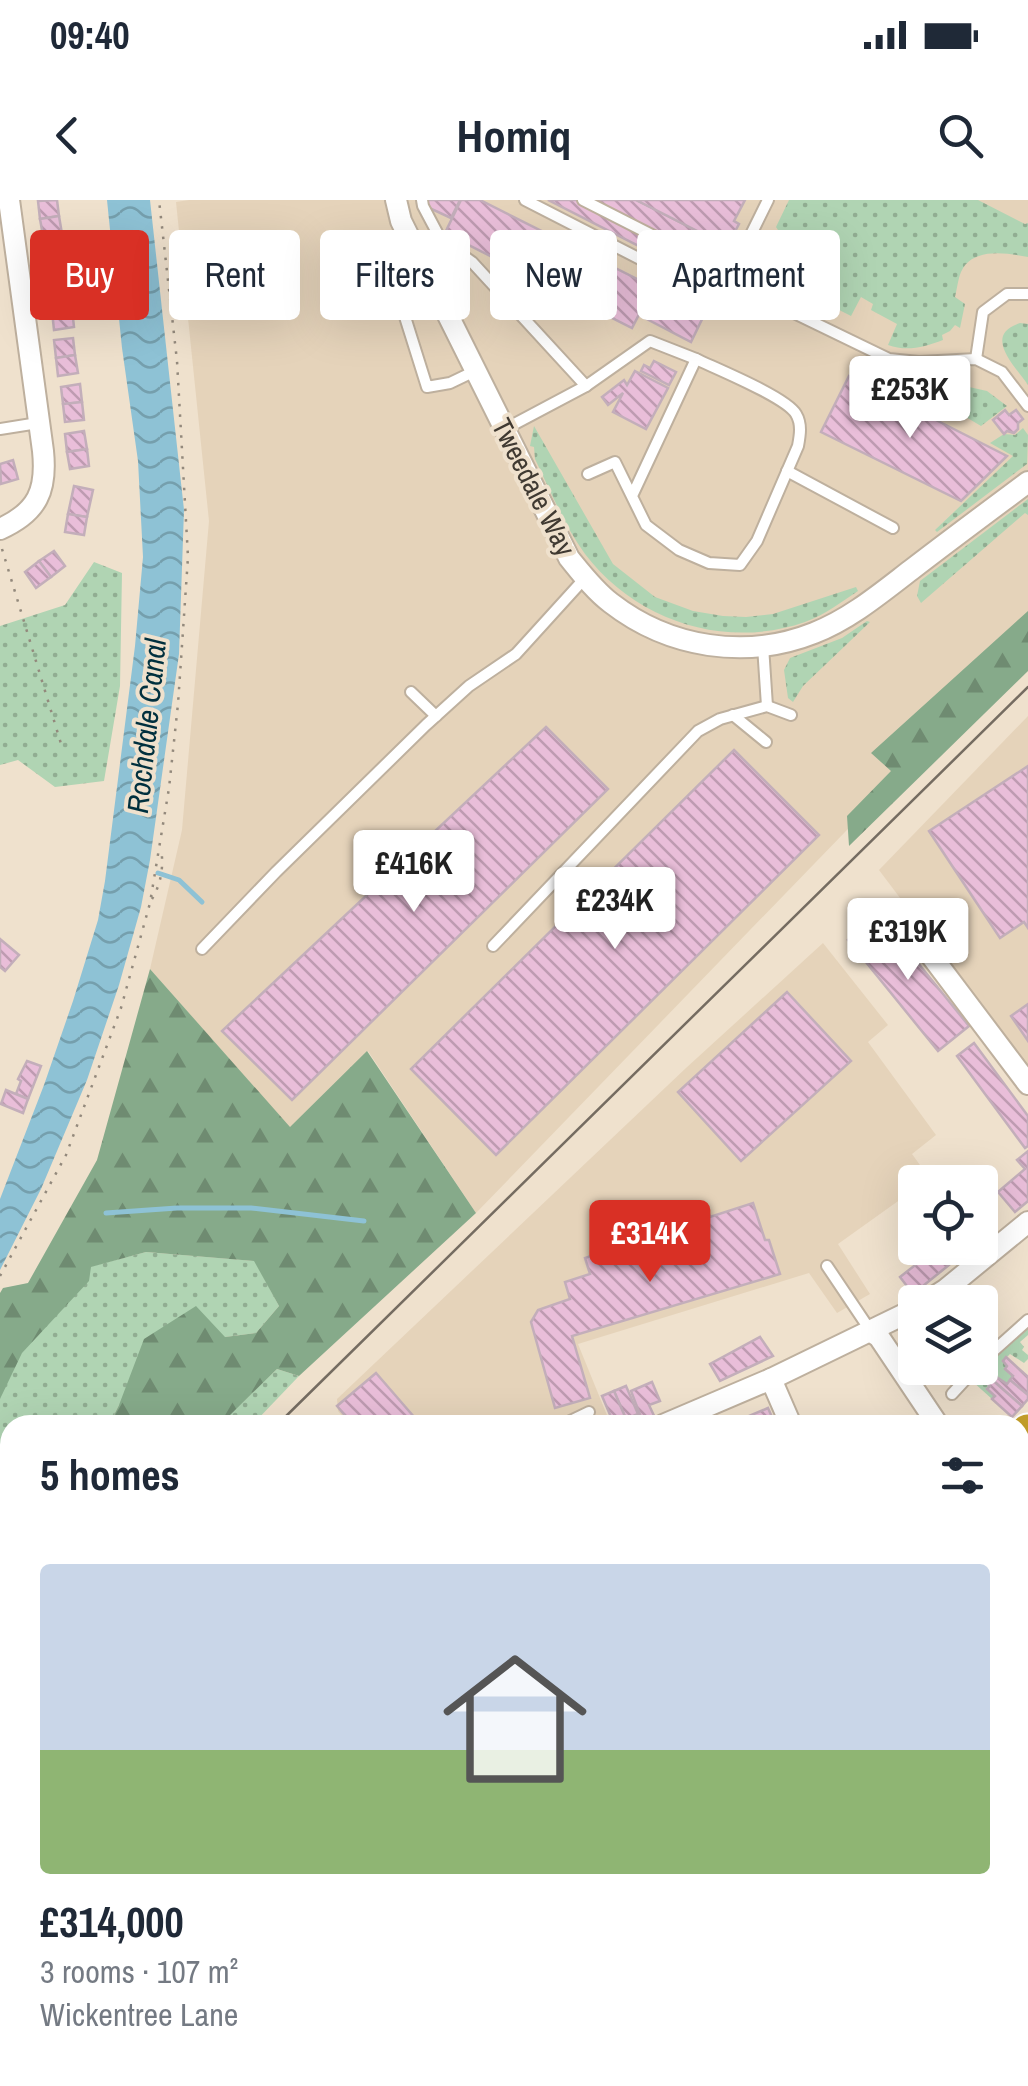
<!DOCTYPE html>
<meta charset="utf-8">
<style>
body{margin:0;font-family:"Archivo Narrow",sans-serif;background:#f6f6f7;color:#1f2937;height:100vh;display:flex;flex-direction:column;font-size:38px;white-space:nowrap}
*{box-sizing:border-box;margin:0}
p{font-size:32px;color:#747a83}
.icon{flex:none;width:55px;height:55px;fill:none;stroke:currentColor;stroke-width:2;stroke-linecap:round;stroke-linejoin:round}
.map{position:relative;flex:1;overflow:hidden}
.sheet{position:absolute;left:0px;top:1215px;width:1030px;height:672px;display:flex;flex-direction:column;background:#fff;border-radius:30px 30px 0 0;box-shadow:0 10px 40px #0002}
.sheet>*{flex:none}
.hud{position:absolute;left:30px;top:30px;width:970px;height:90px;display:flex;gap:20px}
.buttons{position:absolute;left:898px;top:965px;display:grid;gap:20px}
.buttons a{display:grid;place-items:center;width:100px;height:100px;border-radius:10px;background:#fff;box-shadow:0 10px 40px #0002;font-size:50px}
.price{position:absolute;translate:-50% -85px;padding:0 22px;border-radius:10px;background:#fff;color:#222;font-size:32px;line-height:65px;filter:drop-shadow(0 2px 5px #0008)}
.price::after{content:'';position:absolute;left:50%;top:60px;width:30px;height:22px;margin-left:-15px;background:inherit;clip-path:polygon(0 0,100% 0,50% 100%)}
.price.on{background:#d93025;color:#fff}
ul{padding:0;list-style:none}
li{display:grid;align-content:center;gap:20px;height:530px;padding:0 40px}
li span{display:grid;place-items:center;height:310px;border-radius:10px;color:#555}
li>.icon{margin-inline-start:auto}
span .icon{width:180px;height:180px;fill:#fffc;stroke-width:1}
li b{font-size:42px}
h2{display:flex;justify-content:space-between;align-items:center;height:120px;padding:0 40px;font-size:42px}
.tag{padding:0 35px;border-radius:10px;background:#fff;box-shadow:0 10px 40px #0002;font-size:35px;line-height:90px}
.tag.on{background:#d93025;color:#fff}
.status{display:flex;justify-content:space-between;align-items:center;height:70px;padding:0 50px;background:#fff;direction:ltr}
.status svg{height:28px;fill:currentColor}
header{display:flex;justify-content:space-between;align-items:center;height:130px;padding:0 40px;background:#fff;font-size:45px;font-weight:700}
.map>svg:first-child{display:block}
</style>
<div class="status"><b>09:40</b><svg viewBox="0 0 49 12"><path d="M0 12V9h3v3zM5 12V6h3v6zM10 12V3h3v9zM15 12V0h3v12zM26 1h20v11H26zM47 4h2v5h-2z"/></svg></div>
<header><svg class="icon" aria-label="back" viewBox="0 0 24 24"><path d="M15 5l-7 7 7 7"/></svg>Homiq<svg class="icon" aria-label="search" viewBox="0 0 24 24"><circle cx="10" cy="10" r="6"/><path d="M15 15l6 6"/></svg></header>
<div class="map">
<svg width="1028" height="1886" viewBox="0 0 1028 1886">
<defs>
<pattern id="grass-dots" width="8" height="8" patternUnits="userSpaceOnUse" patternTransform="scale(2.5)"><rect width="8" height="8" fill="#b0d4b3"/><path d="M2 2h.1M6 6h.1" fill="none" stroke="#91ad92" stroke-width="1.8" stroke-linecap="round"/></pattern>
<pattern id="forest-firs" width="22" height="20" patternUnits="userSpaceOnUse" patternTransform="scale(2.5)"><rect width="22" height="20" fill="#86aa8a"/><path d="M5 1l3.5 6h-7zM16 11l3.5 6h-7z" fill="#6f8b71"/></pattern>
<pattern id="water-waves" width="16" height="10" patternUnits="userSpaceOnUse" patternTransform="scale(2.5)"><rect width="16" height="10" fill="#8ec2d5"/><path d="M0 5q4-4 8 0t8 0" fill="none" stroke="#759fad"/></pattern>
<pattern id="building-back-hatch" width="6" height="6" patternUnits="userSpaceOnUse" patternTransform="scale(2.5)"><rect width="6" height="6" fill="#e9bed9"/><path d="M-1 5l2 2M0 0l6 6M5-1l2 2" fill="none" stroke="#be9bb1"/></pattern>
</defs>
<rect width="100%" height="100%" fill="#efe1cd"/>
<g fill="#e5d3ba">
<path d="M189,0H1028V443L476,1013L368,851L290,928L150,769L182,630L209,321L176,2Z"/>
<path d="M1028,516V868L879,670Z"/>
<path d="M823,743L888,825L868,842L936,935L912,954L930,979L924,982H915V989L838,1044L870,1094L837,1113L809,1073L578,1144L611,1225H350L338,1211L337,1199L686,868Z"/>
<path d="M1020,1787L1028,1794V1886H747L732,1878H1020Z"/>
</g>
<g fill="url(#grass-dots)">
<path d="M789,0H978L1025,24L1028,23V57C1006,53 972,47 961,72C958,79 957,89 955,97L965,104L960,128L955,125L950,131L942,135L943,140C924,147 907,152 888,145L897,124L871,110L873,104L861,97L851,116L792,86L789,89C760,76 752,67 769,37L773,39L778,30L776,27Z"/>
<path d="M1020,123L1028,124V185C1015,166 982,135 1020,123Z"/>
<path d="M969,187L987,191L1007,206L981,226L932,197L943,193L945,197L955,194V189Z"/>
<path d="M534,226L613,364L655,397L693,411L723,416L746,417L773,414L856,387L858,391C841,402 825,415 805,422C725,450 636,421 585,354C564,325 550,290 535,259L534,247L530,246Z"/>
<path d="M1023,228L1028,235L1027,264L937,332L935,330L1013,256L990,243L1004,234L1015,235Z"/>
<path d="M1028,299V315L1025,313L921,403L917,396L920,381Z"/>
<path d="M94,362L122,373L120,486L104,581L55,587L18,560L0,565V426L65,405Z"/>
<path d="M867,421L870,422L803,486L793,502L788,498L784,470L790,458L842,438Z"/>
<path d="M146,1052L255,1061L279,1106L256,1133L225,1137L119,1205L109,1225H10V1317L0,1308V1135L28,1083Z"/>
<path d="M1028,1125V1135L1020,1142L1024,1147L1022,1150L1028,1155V1159L1024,1163L1010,1154L1003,1161L1007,1166L1005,1169L1013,1176L1007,1184L993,1174L985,1182L990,1186L988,1190L995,1196L992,1199L972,1181Z"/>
<path d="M277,1169L299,1176L252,1225H228L226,1218Z"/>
</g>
<g fill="url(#forest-firs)">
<path d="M1028,411V471L849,646L847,616L891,571L871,553Z"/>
<path d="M150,769L290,927L367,851L476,1013L299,1176L277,1169L227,1218L228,1225H109L119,1205L144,1139L196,1106L225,1137L256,1133L279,1106L254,1061L146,1052L91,1067L89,1081L22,1153L0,1199V1093L3,1088L28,1083L97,960Z"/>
</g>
<path fill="url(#water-waves)" d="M107,0H150L184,310L179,454L150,660L141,707L119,785L87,880L41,989L0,1070V999L44,885L73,801L98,720L105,681L135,446L143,357L138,261L122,148Z"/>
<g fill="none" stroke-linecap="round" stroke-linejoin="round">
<g stroke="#8ec2d5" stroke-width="5">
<path d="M158,673L179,680L202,702"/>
<path d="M106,1013L177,1008H251L364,1021"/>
</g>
</g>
<g fill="url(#building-back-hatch)" stroke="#c3aeba" stroke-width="2.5">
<path d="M57,0L59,16L40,19L38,1Z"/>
<path d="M428,0H460L451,18L425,6Z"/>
<path d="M461,0H480L653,87L632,128L445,33Z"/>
<path d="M548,0H636L723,44L727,35L732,37L722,57L717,54L686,70Z"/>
<path d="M636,0H745L734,21L739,24L732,37L727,35L723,44Z"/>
<path d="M59,16L62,34L43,36L40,19Z"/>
<path d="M63,45L66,63L46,65L44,48Z"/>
<path d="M66,63L68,81L49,83L46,65Z"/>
<path d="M655,87L705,113L691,142L641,116Z"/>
<path d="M69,91L72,109L52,111L50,94Z"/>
<path d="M72,109L74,127L54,130L52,111Z"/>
<path d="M73,138L75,155L56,158L54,140Z"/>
<path d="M75,155L78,173L58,176L56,158Z"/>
<path d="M654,161L676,172L669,185L641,171L644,165L650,168Z"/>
<path d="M635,171L668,188L646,229L613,212L623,193L608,205L602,197L624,180L627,185Z"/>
<path d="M849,176L1007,256L961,301L821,232Z"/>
<path d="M80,184L82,202L63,204L61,187Z"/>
<path d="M82,202L84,220L65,222L63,204Z"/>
<path d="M1005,210L1009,215L1016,210L1023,219L1018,223V229L1014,233L1007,231L1004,234L993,220Z"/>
<path d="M84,231L87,249L67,252L65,234Z"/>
<path d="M87,249L89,266L70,269L67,252Z"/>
<path d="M13,260L18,279L1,284L0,264Z"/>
<path d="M74,286L93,290L87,317L68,314Z"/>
<path d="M68,314L87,317L84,335L65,332Z"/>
<path d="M54,351L65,366L51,377L39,361Z"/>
<path d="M39,361L51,377L36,388L25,372Z"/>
<path d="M546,527L608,589L292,900L222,831Z"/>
<path d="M734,550L819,635L496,955L411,869Z"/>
<path d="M1028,566V728L1024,722L1000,738L929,631Z"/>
<path d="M879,715L969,826L938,851L848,740Z"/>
<path d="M0,739L19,755L5,771L0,767Z"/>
<path d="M787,792L851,861L741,961L678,892Z"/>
<path d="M1028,804V841L1011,816Z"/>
<path d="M974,843L1028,916V946L1025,948L957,856Z"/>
<path d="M27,861L41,866L28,899L16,894L21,881L18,879Z"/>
<path d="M6,890L28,899L23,913L1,904Z"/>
<path d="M1028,951V1001L1015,1012L998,992L1025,969L1017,960Z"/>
<path d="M753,1003L765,1040H769L780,1074L572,1136L590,1198L555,1208L531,1122L538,1110L570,1099L565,1082L590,1074L585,1058L676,1027L674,1021L683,1018L682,1015L708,1011L710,1017Z"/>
<path d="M937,1048H970L913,1094L900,1077Z"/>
<path d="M760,1137L773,1156L720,1181L710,1164Z"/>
<path d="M1006,1157L1028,1177V1195L1010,1180L1013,1176L1005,1169L1007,1166L1003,1161Z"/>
<path d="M376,1173L421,1225H353L337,1206Z"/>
<path d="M992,1174L1007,1184L1010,1180L1028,1195V1199L1022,1206L989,1177Z"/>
<path d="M989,1177L1022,1206L1012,1217L992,1199L995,1196L987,1189L990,1186L985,1182Z"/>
<path d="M652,1182L660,1201L649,1205L656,1220L644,1225L631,1191Z"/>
<path d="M626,1186L638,1214L626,1219L614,1191Z"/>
<path d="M614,1191L626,1219L614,1224L602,1196Z"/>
<path d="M768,1208L775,1224L773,1225H728Z"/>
<path d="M1028,1284V1324L1020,1333V1293Z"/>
<path d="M1028,1557V1591L1020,1600V1566Z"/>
<path d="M1028,1651V1711L1021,1719L1020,1660Z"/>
<path d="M120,1878L157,1882L156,1886H118Z"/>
<path d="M332,1878H400L407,1884L382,1886L378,1882L375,1886H332L336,1881Z"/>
<path d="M785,1878H895L887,1886H794Z"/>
</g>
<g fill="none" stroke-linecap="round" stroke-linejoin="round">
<defs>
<g id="lane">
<path d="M422,0L423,6L441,40L472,62L586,186"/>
<path d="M525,0L685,82L727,81"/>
<path d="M583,0L703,61L728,81L889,159L919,162L976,159L1002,172L1028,206"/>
<path d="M728,81L768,0"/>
<path d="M395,85L427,187L450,183L475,171"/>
<path d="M976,159L983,112L1007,94H1028"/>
<path d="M0,229L38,223"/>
<path d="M505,229L586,186L650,141L696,159"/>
<path d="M787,271L893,328"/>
<path d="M588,274L615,262L646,325L679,350L709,363L740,365L757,341L798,246C800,235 802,224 796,214C786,197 717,169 696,159L632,296"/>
<path d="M763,446L767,506"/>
<path d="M411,492L436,516"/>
<path d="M733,515L766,542"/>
<path d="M493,746L698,531L720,519L767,506L791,515"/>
<path d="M202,749L276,672L426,525L469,486L516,454L585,378"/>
<path d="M827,1066L870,1130"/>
<path d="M980,1163L1028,1120"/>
<path d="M952,1194L976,1168"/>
<path d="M562,1225L589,1212"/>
<path d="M0,1391L10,1390"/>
<path d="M1020,1535L1028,1526"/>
<path d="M753,1886L758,1878"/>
<path d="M898,1886L907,1878"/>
</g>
<g id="street">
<path d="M396,0L401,21L569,358C582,374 595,391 611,403C669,448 746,460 814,433C850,419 881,393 911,370C950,340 989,311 1028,282"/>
<path d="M0,329C38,312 47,290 43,251L9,0"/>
<path d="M902,717L1028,884"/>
<path d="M926,1102L945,1090L1028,1022"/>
<path d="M870,1131L879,1137L938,1225"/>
<path d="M771,1179L791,1225"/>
<path d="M663,1225L771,1179L915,1109"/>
<path d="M1020,1410L1028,1417"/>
<path d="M1020,1625L1028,1616"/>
<path d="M0,1760L10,1765"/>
<path d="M719,1878L735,1886"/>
<path d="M98,1886L102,1878"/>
</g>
<g id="highway">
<path d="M1020,1241L1028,1232"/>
<path d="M444,1886L452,1878"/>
</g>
</defs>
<use href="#lane" stroke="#beb09e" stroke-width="14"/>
<use href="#street" stroke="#beb09e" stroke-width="24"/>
<use href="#highway" stroke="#fff" stroke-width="39"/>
<g stroke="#93897c" stroke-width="2.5" stroke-dasharray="2.5 8" stroke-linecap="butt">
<path d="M2,349L62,547"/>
<path d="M152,699C161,684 164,666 161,649"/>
<path d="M0,1076L66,955L121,808L150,703L169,588L178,504L188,357L177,161L159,0"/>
<path d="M0,1339L10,1358"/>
</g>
<use href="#lane" stroke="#fff" stroke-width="10"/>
<use href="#street" stroke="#fff" stroke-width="20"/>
<use href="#highway" stroke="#c5a02b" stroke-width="35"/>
<g stroke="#756c61" stroke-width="2.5">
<path d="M277,1225L1028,487"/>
<path d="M0,1506L10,1497"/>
</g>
</g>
<g text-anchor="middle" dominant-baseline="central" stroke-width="8" stroke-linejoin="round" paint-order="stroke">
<g font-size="28" fill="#403a32" stroke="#efe1cd">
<text transform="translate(534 287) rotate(63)">Tweedale Way</text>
</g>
<g font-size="30" font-style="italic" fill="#00303e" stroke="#efe1cd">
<text transform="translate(146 526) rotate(-84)">Rochdale Canal</text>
</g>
</g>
</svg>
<div class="buttons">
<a><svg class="icon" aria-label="locate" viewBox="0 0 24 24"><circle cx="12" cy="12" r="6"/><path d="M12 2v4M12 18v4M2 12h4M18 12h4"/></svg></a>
<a><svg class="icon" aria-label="layers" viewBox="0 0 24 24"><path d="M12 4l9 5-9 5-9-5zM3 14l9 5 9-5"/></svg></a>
</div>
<b class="price" style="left:910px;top:241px">£253K</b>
<b class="price" style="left:414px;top:715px">£416K</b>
<b class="price" style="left:615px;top:752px">£234K</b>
<b class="price" style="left:908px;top:783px">£319K</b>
<b class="price on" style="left:650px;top:1085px">£314K</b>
<div class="hud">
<a class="tag on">Buy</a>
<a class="tag">Rent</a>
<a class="tag">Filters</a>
<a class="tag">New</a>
<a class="tag">Apartment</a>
</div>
<section class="sheet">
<h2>5 homes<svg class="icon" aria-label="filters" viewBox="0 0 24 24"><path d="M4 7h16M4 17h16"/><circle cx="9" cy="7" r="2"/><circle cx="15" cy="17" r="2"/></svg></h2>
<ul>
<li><span style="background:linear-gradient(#c9d6e8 60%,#8fb573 0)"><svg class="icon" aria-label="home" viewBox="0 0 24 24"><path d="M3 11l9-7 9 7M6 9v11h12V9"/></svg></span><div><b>£314,000</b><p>3 rooms · 107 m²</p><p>Wickentree Lane</p></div></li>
</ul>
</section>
</div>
